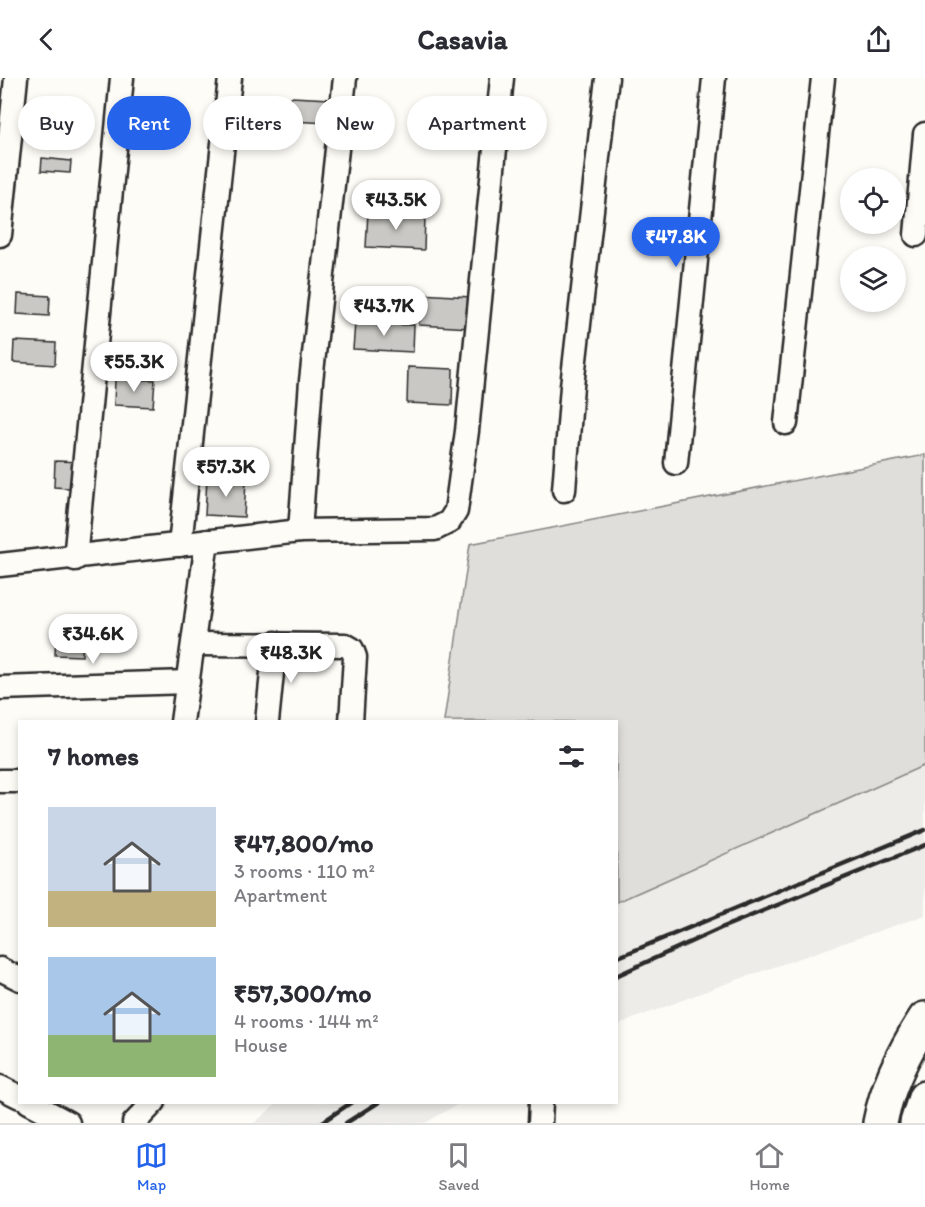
<!DOCTYPE html>
<meta charset="utf-8">
<style>
body{margin:0;font-family:Itim,sans-serif;background:#f7f7f7;color:#2b2b33;height:100vh;display:flex;flex-direction:column;font-size:22px;white-space:nowrap}
*{box-sizing:border-box;margin:0}
p{font-size:20px;color:#7c7c81}
.icon{flex:none;width:33px;height:33px;fill:none;stroke:currentColor;stroke-width:2;stroke-linecap:round;stroke-linejoin:round}
.map{position:relative;flex:1;overflow:hidden}
.details{position:absolute;left:18px;top:642px;width:600px;height:384px;display:flex;flex-direction:column;background:#fff;border-radius:0px;box-shadow:0 3px 9px #0003}
.details>*{flex:none}
.guide{position:absolute;left:18px;top:18px;width:600px;height:54px;display:flex;gap:12px}
.tools{position:absolute;left:840px;top:90px;display:grid;gap:12px}
.tools a{display:grid;place-items:center;width:66px;height:66px;border-radius:50%;background:#fff;box-shadow:0 3px 9px #0003;font-size:30px}
.price{position:absolute;translate:-50% -51px;padding:0 14px;border-radius:21px;background:#fff;color:#222;font-size:20px;line-height:39px;filter:drop-shadow(0 2px 3px #0008)}
.price::after{content:'';position:absolute;left:50%;top:36px;width:18px;height:14px;margin-left:-9px;background:inherit;clip-path:polygon(0 0,100% 0,50% 100%)}
.price.current{background:#2563eb;color:#fff}
ul{padding:0;list-style:none}
li{display:flex;align-items:center;gap:18px;height:150px;padding:0 30px}
li span{display:grid;place-items:center;flex:none;width:168px;height:120px;border-radius:0px;color:#555}
li>.icon{margin-inline-start:auto}
span .icon{width:72px;height:72px;fill:#fffc;stroke-width:1}
li b{font-size:26px}
h2{display:flex;justify-content:space-between;align-items:center;height:72px;padding:0 30px;font-size:26px}
.pill{padding:0 21px;border-radius:27px;background:#fff;box-shadow:0 3px 9px #0003;font-size:21px;line-height:54px}
.pill.current{background:#2563eb;color:#fff}
header{display:flex;justify-content:space-between;align-items:center;height:78px;padding:0 30px;background:#fff;font-size:27px;font-weight:800}
.menu{display:flex;justify-content:space-around;align-items:center;height:84px;border-top:2px solid #e1e1e2;background:#fff;font-size:16px;color:#7c7c81}
.menu a{display:grid;justify-items:center;gap:3px}
.menu .current{color:#2563eb}
.map>svg:first-child{display:block}
</style>
<header><svg class="icon" aria-label="back" viewBox="0 0 24 24"><path d="M15 5l-7 7 7 7"/></svg>Casavia<svg class="icon" aria-label="share" viewBox="0 0 24 24"><path d="M12 15V3M7 8l5-5 5 5M5 13v7h14v-7"/></svg></header>
<div class="map">
<svg width="925" height="1045" viewBox="0 0 925 1045">
<rect width="100%" height="100%" fill="#fdfcf7"/>
<filter id="ink" filterUnits="userSpaceOnUse"><feTurbulence type="fractalNoise" baseFrequency=".0167" numOctaves="2"/><feDisplacementMap in="SourceGraphic" scale="12" xChannelSelector="R" yChannelSelector="G"/><feConvolveMatrix kernelMatrix="1 2 1 2 8 2 1 2 1" color-interpolation-filters="sRGB"/></filter>
<g filter="url(#ink)">
<g fill="#edece8">
<path d="M925,687V837L722,907L617,947L616,824Z"/>
<path d="M278,1025V1024L460,1025L425,1045H254Z"/>
</g>
<path fill="#dfdeda" stroke="#858482" stroke-width="1.5" d="M925,377V687L617,824L616,644L444,643L470,466Z"/>
<g fill="#c9c8c4" stroke="#2b2b2b" stroke-width="1.5">
<path d="M291,19L331,21L329,45L290,43Z"/>
<path d="M42,80L71,83L70,95L41,93Z"/>
<path d="M368,134L425,137L424,172L366,169Z"/>
<path d="M18,216L50,218L49,238L17,236Z"/>
<path d="M420,216L471,219L470,250L419,247Z"/>
<path d="M355,245L414,247L413,274L353,271Z"/>
<path d="M14,263L56,265L55,287L13,284Z"/>
<path d="M408,289L453,291L452,327L407,325Z"/>
<path d="M115,301L155,302L153,329L114,327Z"/>
<path d="M55,383L83,384L82,411L54,409Z"/>
<path d="M207,400L246,402L244,439L205,437Z"/>
<path d="M56,556L83,558L82,578L55,577Z"/>
</g>
<g fill="none" stroke-linecap="round" stroke-linejoin="round">
<defs>
<g id="minor">
<path d="M0,157L16,0"/>
<path d="M916,157L925,56"/>
<path d="M786,345L823,0"/>
<path d="M676,385L714,0"/>
<path d="M564,412L572,308L607,0"/>
<path d="M300,453L311,303L345,0"/>
<path d="M180,467L230,0"/>
<path d="M75,481L122,0"/>
<path d="M0,487L300,453L435,451L449,444L456,433L467,353L502,0"/>
<path d="M194,566L345,567L352,571L355,579L351,644"/>
<path d="M0,610L188,604"/>
<path d="M182,644L207,463"/>
<path d="M267,644L275,565"/>
<path d="M0,703H20"/>
<path d="M0,891L20,901"/>
<path d="M0,1009L20,1019"/>
<path d="M29,1024L68,1045"/>
<path d="M134,1045L154,1024"/>
<path d="M540,1045L541,1024"/>
</g>
<g id="motorway">
<path d="M880,1045C887,1008 905,972 925,941"/>
<path d="M917,1045L925,1020"/>
</g>
</defs>
<use href="#minor" stroke="#2b2b2b" stroke-width="27"/>
<use href="#motorway" stroke="#2b2b2b" stroke-width="38"/>
<use href="#minor" stroke="#fdfcf7" stroke-width="22"/>
<use href="#motorway" stroke="#fdfcf7" stroke-width="33"/>
<g stroke="#2b2b2b" stroke-width="4.5">
<path d="M616,880L925,752"/>
<path d="M616,898L721,850L925,767"/>
<path d="M321,1045L352,1024"/>
<path d="M346,1045L379,1024"/>
</g>
</g>
</g>
</svg>
<div class="tools">
<a><svg class="icon" aria-label="locate" viewBox="0 0 24 24"><circle cx="12" cy="12" r="6"/><path d="M12 2v4M12 18v4M2 12h4M18 12h4"/></svg></a>
<a><svg class="icon" aria-label="layers" viewBox="0 0 24 24"><path d="M12 4l9 5-9 5-9-5zM3 14l9 5 9-5"/></svg></a>
</div>
<b class="price" style="left:396px;top:153px">₹43.5K</b>
<b class="price current" style="left:676px;top:190px">₹47.8K</b>
<b class="price" style="left:384px;top:259px">₹43.7K</b>
<b class="price" style="left:134px;top:315px">₹55.3K</b>
<b class="price" style="left:226px;top:420px">₹57.3K</b>
<b class="price" style="left:93px;top:587px">₹34.6K</b>
<b class="price" style="left:291px;top:606px">₹48.3K</b>
<div class="guide">
<a class="pill">Buy</a>
<a class="pill current">Rent</a>
<a class="pill">Filters</a>
<a class="pill">New</a>
<a class="pill">Apartment</a>
</div>
<section class="details">
<h2>7 homes<svg class="icon" aria-label="filters" viewBox="0 0 24 24"><path d="M4 7h16M4 17h16"/><circle cx="9" cy="7" r="2"/><circle cx="15" cy="17" r="2"/></svg></h2>
<ul>
<li><span style="background:linear-gradient(#c9d6e8 70%,#c2b280 0)"><svg class="icon" aria-label="home" viewBox="0 0 24 24"><path d="M3 11l9-7 9 7M6 9v11h12V9"/></svg></span><div><b>₹47,800/mo</b><p>3 rooms · 110 m²</p><p>Apartment</p></div></li>
<li><span style="background:linear-gradient(#a9c7e8 65%,#8fb573 0)"><svg class="icon" aria-label="home" viewBox="0 0 24 24"><path d="M3 11l9-7 9 7M6 9v11h12V9"/></svg></span><div><b>₹57,300/mo</b><p>4 rooms · 144 m²</p><p>House</p></div></li>
</ul>
</section>
</div>
<nav class="menu">
<a class="current"><svg class="icon" aria-label="map" viewBox="0 0 24 24"><path d="M3 6l6-2 6 2 6-2v14l-6 2-6-2-6 2zM9 4v14M15 6v14"/></svg>Map</a>
<a><svg class="icon" aria-label="saved" viewBox="0 0 24 24"><path d="M7 4h10v16l-5-4-5 4z"/></svg>Saved</a>
<a><svg class="icon" aria-label="home" viewBox="0 0 24 24"><path d="M3 11l9-7 9 7M6 9v11h12V9"/></svg>Home</a>
</nav>
